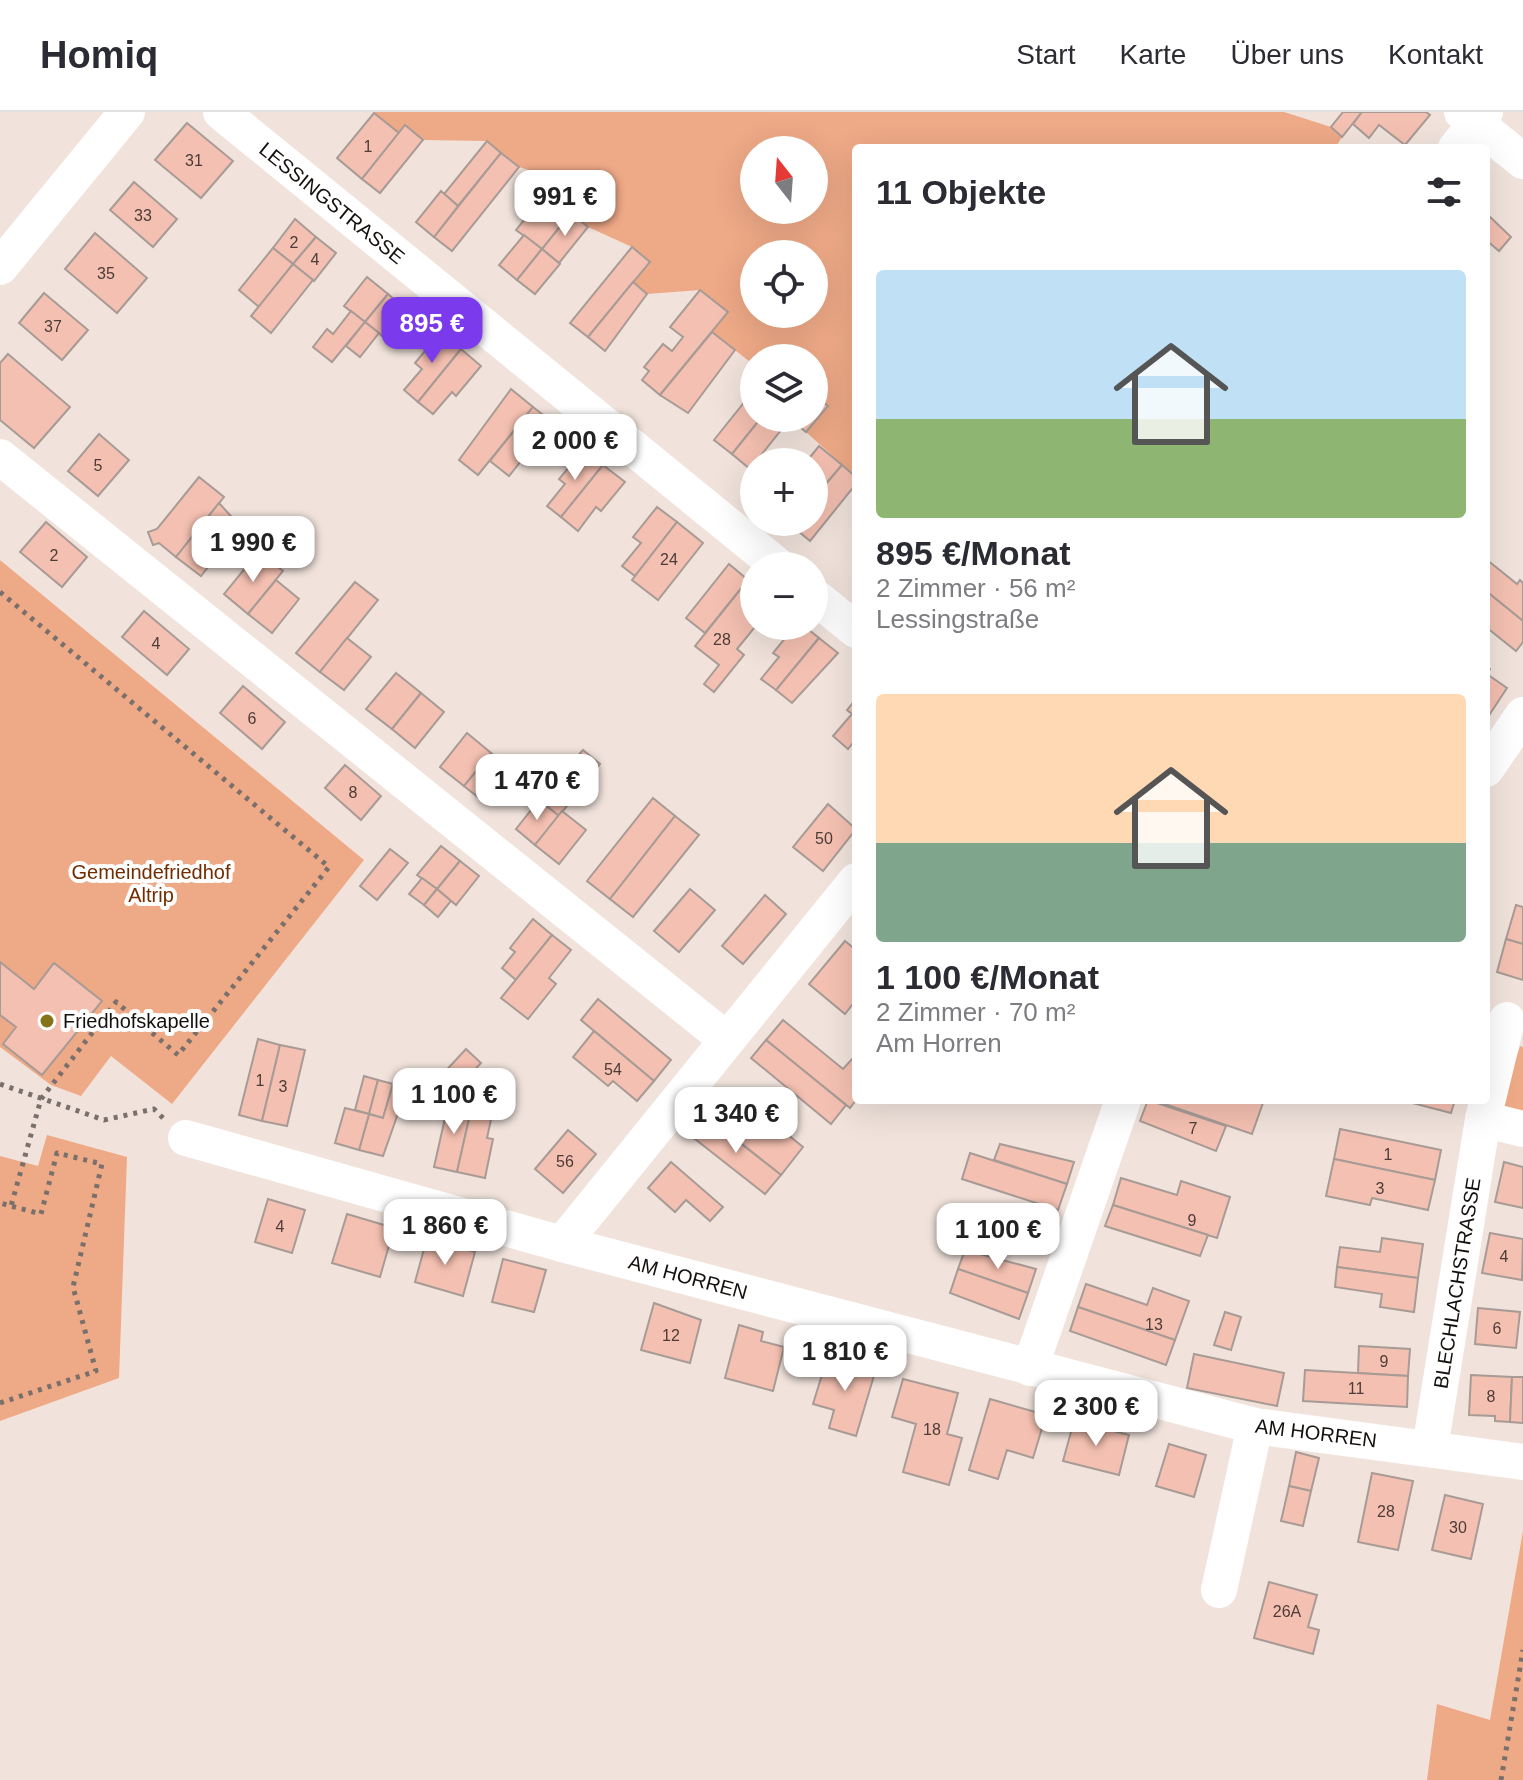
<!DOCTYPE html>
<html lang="de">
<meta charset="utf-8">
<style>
body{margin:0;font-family:Helvetica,sans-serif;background:#f2f2f3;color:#2b2b33;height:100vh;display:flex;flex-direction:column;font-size:30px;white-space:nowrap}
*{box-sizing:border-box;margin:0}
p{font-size:26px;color:#7c7c81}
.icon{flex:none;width:44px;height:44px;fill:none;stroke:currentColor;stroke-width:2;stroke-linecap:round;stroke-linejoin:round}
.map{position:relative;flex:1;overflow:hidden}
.details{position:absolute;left:852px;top:32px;width:638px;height:960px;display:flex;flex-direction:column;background:#fff;border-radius:8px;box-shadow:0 8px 32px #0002}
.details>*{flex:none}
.needle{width:52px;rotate:343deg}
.buttons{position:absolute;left:740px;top:24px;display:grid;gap:16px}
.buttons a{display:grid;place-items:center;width:88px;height:88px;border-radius:50%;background:#fff;box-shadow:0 8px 32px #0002;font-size:40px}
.price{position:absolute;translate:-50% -68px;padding:0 18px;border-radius:16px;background:#fff;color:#222;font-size:26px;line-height:52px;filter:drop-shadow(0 2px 4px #0008)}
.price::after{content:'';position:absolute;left:50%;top:48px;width:24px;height:18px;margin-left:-12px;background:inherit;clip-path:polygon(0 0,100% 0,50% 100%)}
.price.active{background:#7c3aed;color:#fff}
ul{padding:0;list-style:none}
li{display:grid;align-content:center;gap:16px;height:424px;padding:0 24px}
li span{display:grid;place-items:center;height:248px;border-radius:8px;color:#555}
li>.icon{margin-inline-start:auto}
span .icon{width:144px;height:144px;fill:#fffc;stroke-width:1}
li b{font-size:34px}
h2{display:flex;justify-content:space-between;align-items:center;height:96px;padding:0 24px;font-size:34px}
header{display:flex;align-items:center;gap:48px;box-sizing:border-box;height:112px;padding:0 40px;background:#fff;border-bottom:2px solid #e1e1e2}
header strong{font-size:38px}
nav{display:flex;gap:44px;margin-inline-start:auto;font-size:28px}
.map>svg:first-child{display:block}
</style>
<header>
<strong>Homiq</strong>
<nav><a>Start</a><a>Karte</a><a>Über uns</a><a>Kontakt</a></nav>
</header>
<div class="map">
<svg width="1523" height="1668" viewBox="0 0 1523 1668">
<rect width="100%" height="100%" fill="#f1e3dc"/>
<g fill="#eea987" fill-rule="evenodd">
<path d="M373,0H1284L1331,15L1342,25L1335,36H856V365L806,320L827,294L814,283V246H754V253L712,220L727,200L700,178L647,182L633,170L632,135L588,115L571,101L582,87L557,67L519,55L487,29L423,28L405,14L399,21ZM754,38H814V98H754ZM754,142H814V202H754Z"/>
<path d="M0,448L364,748L172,992L111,944L81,984L51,973L0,935Z"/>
<path d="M1520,934L1523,935V1006L1498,1000Z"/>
<path d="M47,1023L127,1045L119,1266L0,1309V1044L38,1054Z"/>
<path d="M1523,1419V1668H1427L1437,1592L1490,1608Z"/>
</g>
<g fill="#f4c0b1" stroke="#a89b96" stroke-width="2">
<path d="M1343,0H1362L1342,25L1331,15Z"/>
<path d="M1362,0H1426L1430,3L1405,33L1379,13L1369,26L1353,12Z"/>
<path d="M374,1L399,21L362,67L337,46Z"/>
<path d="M187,11L233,49L201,86L155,48Z"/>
<path d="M405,13L423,28L380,81L362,67Z"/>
<path d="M487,29L501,41L458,94L444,82Z"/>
<path d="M501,41L519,55L452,139L434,125Z"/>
<path d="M557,67L582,87L542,137L516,118Z"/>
<path d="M134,70L177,107L153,135L110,98Z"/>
<path d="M441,79L458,94L434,125L416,110Z"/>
<path d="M571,101L588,115L559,151L542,137Z"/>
<path d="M1486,101L1511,125L1499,139L1486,128Z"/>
<path d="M295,107L316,125L293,152L273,136Z"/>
<path d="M95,121L147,166L117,201L65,157Z"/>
<path d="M524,123L542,137L517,168L499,153Z"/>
<path d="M316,125L336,141L314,169L293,152Z"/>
<path d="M632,135L650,150L588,225L570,211Z"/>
<path d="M273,136L293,152L259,195L239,178Z"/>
<path d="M542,137L560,152L535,182L517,168Z"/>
<path d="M293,152L313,168L271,221L251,204Z"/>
<path d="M367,165L388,182L365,210L344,194Z"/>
<path d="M633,170L647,182L605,239L588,225Z"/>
<path d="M700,178L728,200L660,283L642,268L649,259L644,255L663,232L672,239L683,225L670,215Z"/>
<path d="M44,181L88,218L62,248L19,211Z"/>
<path d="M388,182L408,199L386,227L365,210Z"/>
<path d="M351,199L365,210L332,250L313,235L327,217L333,222Z"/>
<path d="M365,210L379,221L360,245L346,234Z"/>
<path d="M441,220L461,237L418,290L404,278L422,257L415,251Z"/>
<path d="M712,220L735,238L688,301L660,283Z"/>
<path d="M461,237L481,254L456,284L452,280L433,302L418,290Z"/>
<path d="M8,242L70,295L34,336L0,308V251Z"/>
<path d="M511,277L533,295L478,363L459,348Z"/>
<path d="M754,278V306H761L732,342L714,328Z"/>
<path d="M814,283L828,294L806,320L790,307L750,357L732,342L761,306H814Z"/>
<path d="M533,295L552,310L509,364L490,349Z"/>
<path d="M99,322L129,348L98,384L68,359Z"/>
<path d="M819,334L842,353L814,386V350H806Z"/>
<path d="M584,337L603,353L561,405L547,394L565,372L559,367Z"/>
<path d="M603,353L625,370L601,399L596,395L578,419L561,405Z"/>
<path d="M842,353L856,365V372L810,429L791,413L814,410V386Z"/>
<path d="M199,365L224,385L176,445L159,431L153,433L148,420L157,417Z"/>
<path d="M219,391L240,414L201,464L176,445Z"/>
<path d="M657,395L677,410L635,464L622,454L641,431L633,425Z"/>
<path d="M46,410L87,445L62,475L20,440Z"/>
<path d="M677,410L703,431L658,488L632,468Z"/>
<path d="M263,443L283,459L248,502L224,482L251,449L256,453Z"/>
<path d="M1486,447L1517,472L1520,468L1523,471V509L1486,479Z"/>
<path d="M729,452L748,468L705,521L686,506Z"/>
<path d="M276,468L299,487L272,521L248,502Z"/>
<path d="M748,468L754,473V508L751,512L755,515L737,537L744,543L714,580L704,572L719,553L695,534Z"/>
<path d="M355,470L378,488L320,560L296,541Z"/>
<path d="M1486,479L1523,509V530L1516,539L1486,515Z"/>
<path d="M144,499L189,537L167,563L122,525Z"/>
<path d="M795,514H804L819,526L776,578L761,567L779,545L773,541Z"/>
<path d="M347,526L371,545L344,578L320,560Z"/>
<path d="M819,526L838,541L792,591L776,578Z"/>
<path d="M1486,554L1490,557L1487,562L1507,576L1486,608Z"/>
<path d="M396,561L421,581L392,617L366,597Z"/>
<path d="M243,574L285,610L262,637L220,601Z"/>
<path d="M421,581L444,600L415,636L392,617Z"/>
<path d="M856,587V627L848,637L833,624L852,602L847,598Z"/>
<path d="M467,621L491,641L464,674L440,655Z"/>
<path d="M583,638L600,652L559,704L539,688Z"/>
<path d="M491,641L515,660L488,693L464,674Z"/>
<path d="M345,653L381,684L361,708L325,676Z"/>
<path d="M653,686L675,704L610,787L587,769Z"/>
<path d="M539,688L559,704L535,733L516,717Z"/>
<path d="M828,692L856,717L823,759L793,735Z"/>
<path d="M562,699L586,718L559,752L535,733Z"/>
<path d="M675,704L699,723L633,805L610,787Z"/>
<path d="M441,734L460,749L437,777L417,763Z"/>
<path d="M390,737L408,751L377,788L360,774Z"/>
<path d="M460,749L479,764L456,793L437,777Z"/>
<path d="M422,766L437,777L424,793L409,782Z"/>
<path d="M437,777L451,789L438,805L424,793Z"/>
<path d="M690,777L715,798L679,840L654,819Z"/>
<path d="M765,783L786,802L743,852L722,834Z"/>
<path d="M1516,793L1523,795V832L1506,827Z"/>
<path d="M533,807L552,823L516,868L502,856L515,840L510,836Z"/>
<path d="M552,823L571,838L549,866L556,872L528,907L501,886Z"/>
<path d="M1506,827L1523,832V868L1497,860Z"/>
<path d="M845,829L856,838V888L845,902L809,872Z"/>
<path d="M0,850L34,877L54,851L102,889L42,963L3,932L16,915L0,903Z"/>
<path d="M598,887L671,948L654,969L581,908Z"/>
<path d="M783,908L843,957L853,946L856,948V988L850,996L766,928Z"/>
<path d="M594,919L654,969L637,989L613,969L608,974L573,945Z"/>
<path d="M258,927L280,933L262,1009L239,1003Z"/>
<path d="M766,928L846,993L831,1012L751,946Z"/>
<path d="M280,933L305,938L287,1014L262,1009Z"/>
<path d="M466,937L481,951L441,994L426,980Z"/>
<path d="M364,964L378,968L369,1002L355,998Z"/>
<path d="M378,968L393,972L383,1006L369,1002Z"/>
<path d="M393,972L407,976L383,1044L359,1038L369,1002L383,1006Z"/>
<path d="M455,985L473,989L457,1060L434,1055L445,1006L450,1007Z"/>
<path d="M721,985L768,1016L772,1010L803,1035L781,1063L706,1004Z"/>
<path d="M1148,988L1226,1014L1216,1039L1140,1009Z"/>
<path d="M1153,988H1264L1252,1022Z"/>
<path d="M1401,988H1455L1451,1001Z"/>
<path d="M473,989L494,994L487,1026L493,1027L485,1066L457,1060Z"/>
<path d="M345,996L369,1002L359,1038L335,1031Z"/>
<path d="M706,1004L781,1063L765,1082L690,1023Z"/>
<path d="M1340,1017L1441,1038L1435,1068L1334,1047Z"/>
<path d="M568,1018L596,1042L563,1081L535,1057Z"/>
<path d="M1000,1032L1074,1050L1067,1072L994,1048Z"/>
<path d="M970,1041L1067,1072L1058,1098L962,1067Z"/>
<path d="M1334,1047L1435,1068L1428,1098L1372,1086L1370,1093L1326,1084Z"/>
<path d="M671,1050L723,1095L710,1109L686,1088L675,1100L648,1076Z"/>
<path d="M1504,1050L1523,1055V1096L1495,1090Z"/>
<path d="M1121,1066L1177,1083L1181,1069L1230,1085L1217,1126L1113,1093Z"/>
<path d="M268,1087L305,1098L292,1141L255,1130Z"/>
<path d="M1113,1093L1208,1123L1200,1144L1105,1114Z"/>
<path d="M347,1102L394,1116L380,1165L332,1151Z"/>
<path d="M1490,1121L1523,1127L1522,1168L1482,1161Z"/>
<path d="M427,1126L475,1140L463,1184L415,1170Z"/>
<path d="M1382,1126L1423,1132L1418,1166L1337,1155L1340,1135L1380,1140Z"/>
<path d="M965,1138L1036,1157L1028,1181L958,1157Z"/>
<path d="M503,1147L546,1158L534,1200L492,1190Z"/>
<path d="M1337,1155L1418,1166L1414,1200L1380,1195L1382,1182L1335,1175Z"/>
<path d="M958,1157L1028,1181L1019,1207L950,1181Z"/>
<path d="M1086,1172L1147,1193L1153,1176L1189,1189L1175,1228L1078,1195Z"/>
<path d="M654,1191L701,1208L690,1251L641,1238Z"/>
<path d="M1078,1195L1175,1228L1166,1253L1070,1219Z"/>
<path d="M1478,1196L1520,1200L1516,1236L1475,1232Z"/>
<path d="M1225,1200L1241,1205L1231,1238L1214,1233Z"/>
<path d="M739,1213L763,1220L761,1229L784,1235L773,1279L725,1266Z"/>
<path d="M1359,1234L1410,1237L1408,1264L1358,1261Z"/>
<path d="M1194,1242L1284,1261L1277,1294L1187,1276Z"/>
<path d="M828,1243L876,1257L856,1324L829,1316L834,1298L813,1292Z"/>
<path d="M1305,1258L1408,1264L1407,1295L1303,1289Z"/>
<path d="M1471,1263L1512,1265L1510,1310L1495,1309V1304L1469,1303Z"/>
<path d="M1512,1265H1523V1311L1510,1310Z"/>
<path d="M903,1267L958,1281L947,1322L962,1326L949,1373L903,1360L916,1312L892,1305Z"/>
<path d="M990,1287L1046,1303L1033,1346L1007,1338L998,1367L969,1358Z"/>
<path d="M1074,1309L1129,1323L1119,1363L1063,1349Z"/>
<path d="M1169,1332L1206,1343L1194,1385L1156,1374Z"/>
<path d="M1296,1340L1319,1346L1311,1379L1289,1374Z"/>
<path d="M1372,1361L1413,1369L1398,1438L1358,1430Z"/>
<path d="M1289,1374L1311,1379L1303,1414L1281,1409Z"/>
<path d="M1445,1383L1483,1392L1471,1447L1432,1438Z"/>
<path d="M1269,1470L1317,1483L1308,1515L1319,1518L1313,1542L1254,1526Z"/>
</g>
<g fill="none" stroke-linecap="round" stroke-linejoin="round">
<g stroke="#79706c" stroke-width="5" stroke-dasharray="4 6" stroke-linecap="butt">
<path d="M0,480L329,755L178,943L116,890L41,987L11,1094L0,1091"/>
<path d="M0,972L104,1008L154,997L164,1007"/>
<path d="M0,1291L96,1259L73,1175L102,1052L57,1041L41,1102L11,1094"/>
<path d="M1501,1668L1523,1538"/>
</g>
<g stroke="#fff" stroke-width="36">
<path d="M221,0L778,454"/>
<path d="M1462,0L1523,49"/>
<path d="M1456,36L1485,0"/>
<path d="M0,155L127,0"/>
<path d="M0,345L727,928"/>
<path d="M814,484L856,518"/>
<path d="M1486,657L1523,603"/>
<path d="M1507,908L1483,1007L1523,1017"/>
<path d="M186,1026L562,1132L1255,1314L1523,1350"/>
<path d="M562,1132L856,769"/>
<path d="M1030,1256L1123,988"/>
<path d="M1430,1336L1483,1007"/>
<path d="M1219,1478L1255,1314"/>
</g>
</g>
<circle fill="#827417" stroke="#fff" stroke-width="3" cx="47" cy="909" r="8"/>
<g text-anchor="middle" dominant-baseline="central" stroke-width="8" stroke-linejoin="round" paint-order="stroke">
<g font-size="16" fill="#4c3c37">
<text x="368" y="34">1</text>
<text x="194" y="48">31</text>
<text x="143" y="103">33</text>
<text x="294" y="130">2</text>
<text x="315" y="147">4</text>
<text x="106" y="161">35</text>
<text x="53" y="214">37</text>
<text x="98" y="353">5</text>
<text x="54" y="443">2</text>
<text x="669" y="447">24</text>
<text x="722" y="527">28</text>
<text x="156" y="531">4</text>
<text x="252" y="606">6</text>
<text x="353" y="680">8</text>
<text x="824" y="726">50</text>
<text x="613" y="957">54</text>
<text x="260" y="968">1</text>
<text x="283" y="974">3</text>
<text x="1193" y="1016">7</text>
<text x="1388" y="1042">1</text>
<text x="565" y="1049">56</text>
<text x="1380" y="1076">3</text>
<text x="1192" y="1108">9</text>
<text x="280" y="1114">4</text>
<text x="1504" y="1144">4</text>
<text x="1154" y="1212">13</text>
<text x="1497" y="1216">6</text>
<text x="671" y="1223">12</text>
<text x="1384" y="1249">9</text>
<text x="1356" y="1276">11</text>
<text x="1491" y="1284">8</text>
<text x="932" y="1317">18</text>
<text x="1386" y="1399">28</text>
<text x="1458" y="1415">30</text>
<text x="1287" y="1499">26A</text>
</g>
<g font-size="20" fill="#14100e" stroke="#fff">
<text transform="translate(332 91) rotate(39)">LESSINGSTRASSE</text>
<text transform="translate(688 1165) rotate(15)">AM HORREN</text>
<text transform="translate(1457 1171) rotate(-81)">BLECHLACHSTRASSE</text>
<text transform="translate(1316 1321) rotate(7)">AM HORREN</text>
</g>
<g font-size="20" fill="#712d00" stroke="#fff">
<text x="151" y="760">Gemeindefriedhof<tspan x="151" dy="23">Altrip</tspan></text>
</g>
<g font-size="20" fill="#14100e" stroke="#fff" text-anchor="start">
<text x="63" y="909">Friedhofskapelle</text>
</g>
</g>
</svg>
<div class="buttons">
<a><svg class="needle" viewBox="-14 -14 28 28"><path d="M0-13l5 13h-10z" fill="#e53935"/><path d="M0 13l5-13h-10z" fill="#7c7c81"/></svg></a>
<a><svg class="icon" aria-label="locate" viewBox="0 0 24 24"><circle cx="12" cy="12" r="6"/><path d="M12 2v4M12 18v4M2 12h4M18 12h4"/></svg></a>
<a><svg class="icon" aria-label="layers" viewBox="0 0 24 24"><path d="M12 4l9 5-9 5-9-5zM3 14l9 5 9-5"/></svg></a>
<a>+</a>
<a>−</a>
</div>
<b class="price" style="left:565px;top:126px">991 €</b>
<b class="price active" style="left:432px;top:253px">895 €</b>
<b class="price" style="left:575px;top:370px">2 000 €</b>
<b class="price" style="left:253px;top:472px">1 990 €</b>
<b class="price" style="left:537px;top:710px">1 470 €</b>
<b class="price" style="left:454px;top:1024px">1 100 €</b>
<b class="price" style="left:736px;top:1043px">1 340 €</b>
<b class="price" style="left:445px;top:1155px">1 860 €</b>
<b class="price" style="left:998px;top:1159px">1 100 €</b>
<b class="price" style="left:845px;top:1281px">1 810 €</b>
<b class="price" style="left:1096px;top:1336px">2 300 €</b>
<section class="details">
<h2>11 Objekte<svg class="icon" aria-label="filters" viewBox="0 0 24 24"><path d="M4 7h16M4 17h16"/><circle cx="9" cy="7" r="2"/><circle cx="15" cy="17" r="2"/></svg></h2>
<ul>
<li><span style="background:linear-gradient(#bfe0f5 60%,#8fb573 0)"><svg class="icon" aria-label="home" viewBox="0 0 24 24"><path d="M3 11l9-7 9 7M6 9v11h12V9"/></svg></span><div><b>895 €/Monat</b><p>2 Zimmer · 56 m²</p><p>Lessingstraße</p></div></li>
<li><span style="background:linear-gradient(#ffd9b3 60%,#7fa58c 0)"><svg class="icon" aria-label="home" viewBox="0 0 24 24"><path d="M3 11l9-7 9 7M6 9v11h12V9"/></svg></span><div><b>1 100 €/Monat</b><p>2 Zimmer · 70 m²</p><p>Am Horren</p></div></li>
</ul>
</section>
</div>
